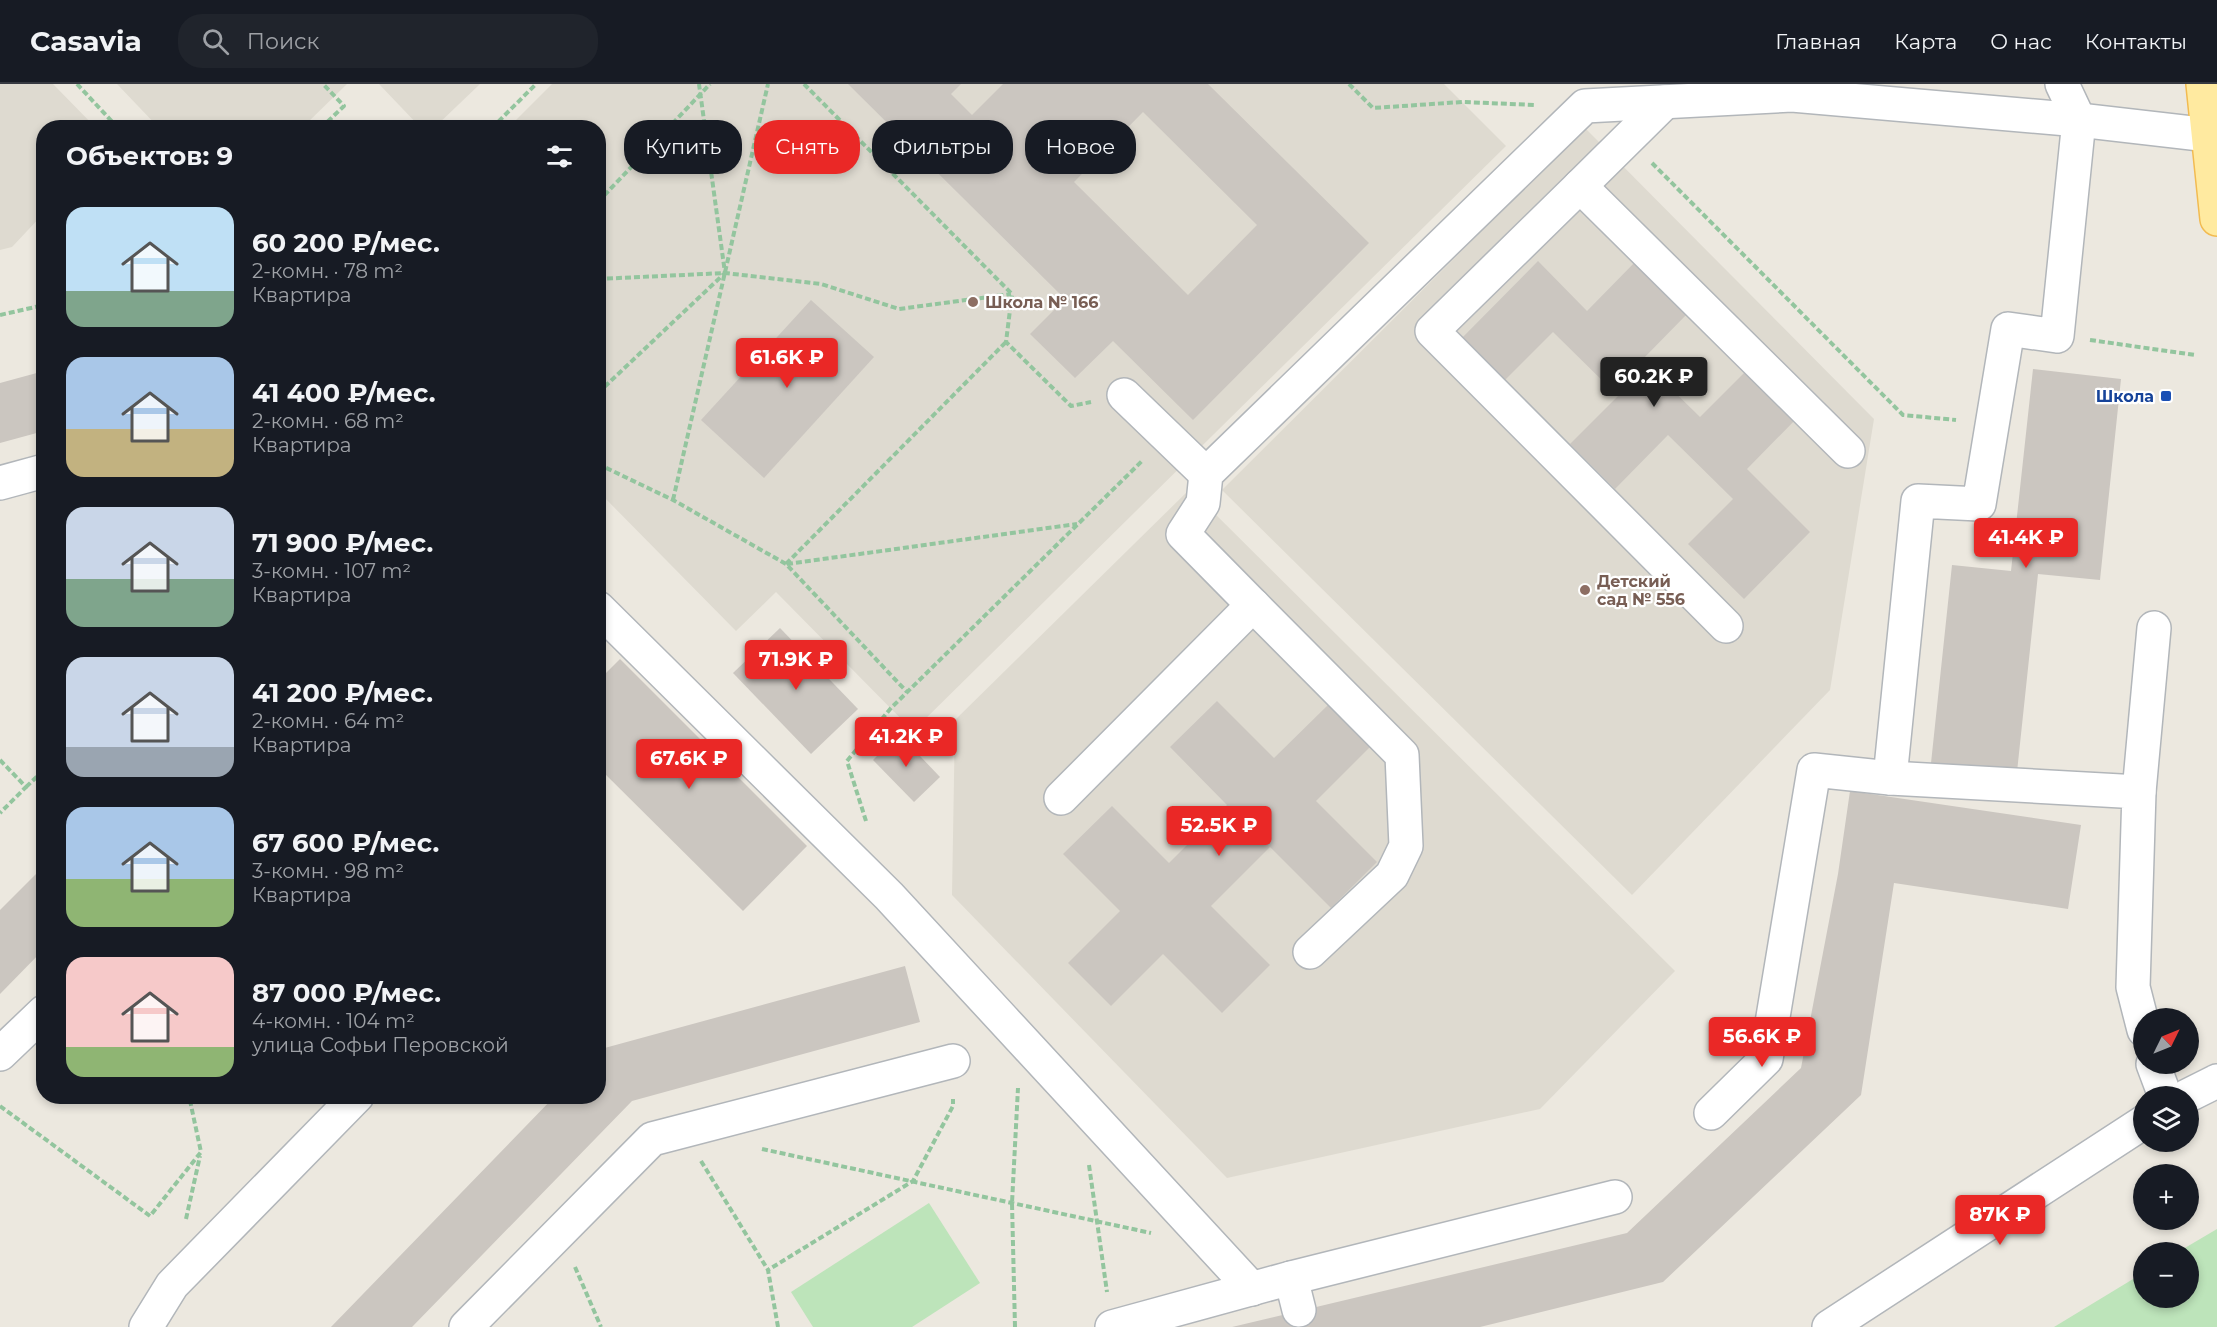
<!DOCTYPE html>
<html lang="ru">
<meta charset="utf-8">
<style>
body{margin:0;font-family:Montserrat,sans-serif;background:#20242c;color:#f1f3f6;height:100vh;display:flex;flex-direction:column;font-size:22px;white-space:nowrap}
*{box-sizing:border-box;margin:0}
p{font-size:20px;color:#9ea1a6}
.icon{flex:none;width:33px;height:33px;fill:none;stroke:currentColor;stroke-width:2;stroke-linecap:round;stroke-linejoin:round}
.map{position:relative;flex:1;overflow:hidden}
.side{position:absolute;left:36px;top:36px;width:570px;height:984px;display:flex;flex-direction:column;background:#171b24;border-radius:24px;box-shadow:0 3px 9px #0003}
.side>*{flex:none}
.hud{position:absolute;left:624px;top:36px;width:570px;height:54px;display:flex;gap:12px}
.needle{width:39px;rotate:47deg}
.fabs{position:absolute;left:2133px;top:924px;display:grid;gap:12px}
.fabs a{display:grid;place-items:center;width:66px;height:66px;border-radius:50%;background:#171b24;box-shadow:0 3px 9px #0003;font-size:30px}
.price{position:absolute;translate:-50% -51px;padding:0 14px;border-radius:6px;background:#ea2826;color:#fff;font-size:20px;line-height:39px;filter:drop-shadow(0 2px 3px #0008)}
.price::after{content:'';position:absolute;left:50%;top:36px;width:18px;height:14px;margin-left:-9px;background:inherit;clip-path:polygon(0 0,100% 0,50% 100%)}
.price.on{background:#222;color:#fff}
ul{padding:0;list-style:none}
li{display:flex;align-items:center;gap:18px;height:150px;padding:0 30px}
li span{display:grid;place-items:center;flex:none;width:168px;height:120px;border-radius:18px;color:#555}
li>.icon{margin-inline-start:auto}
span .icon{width:72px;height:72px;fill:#fffc;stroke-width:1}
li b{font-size:26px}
h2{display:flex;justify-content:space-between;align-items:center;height:72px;padding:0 30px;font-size:26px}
.tag{padding:0 21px;border-radius:24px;background:#171b24;box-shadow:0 3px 9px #0003;font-size:21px;line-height:54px}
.tag.on{background:#ea2826;color:#fff}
header{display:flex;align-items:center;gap:36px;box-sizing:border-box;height:84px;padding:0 30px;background:#171b24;border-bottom:2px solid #363941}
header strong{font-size:28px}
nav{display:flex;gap:33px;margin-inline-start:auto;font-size:21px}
.search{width:420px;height:54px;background:#20242c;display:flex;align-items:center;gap:15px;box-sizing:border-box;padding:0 21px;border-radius:24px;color:#9ea1a6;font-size:22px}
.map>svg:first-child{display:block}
</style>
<header>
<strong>Casavia</strong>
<div class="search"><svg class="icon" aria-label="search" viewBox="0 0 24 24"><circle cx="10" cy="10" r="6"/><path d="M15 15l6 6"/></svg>Поиск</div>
<nav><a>Главная</a><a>Карта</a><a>О нас</a><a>Контакты</a></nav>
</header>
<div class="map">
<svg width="2217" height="1243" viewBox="0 0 2217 1243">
<rect width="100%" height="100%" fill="#ece8df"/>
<g fill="#dedad0">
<path d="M0,0H53L95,43L44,44L43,130L12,163L0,166Z"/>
<path d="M117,0H347L303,43L159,44Z"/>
<path d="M379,0H480L435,43L421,44Z"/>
<path d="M552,0H1444L1506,62L913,647L776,508L736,547L599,408L598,44H508Z"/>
<path d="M1585,44L1874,335L1830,606L1632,811L1222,406Z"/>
<path d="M1190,405L1675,887L1540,1025L1227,1094L952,811L955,636Z"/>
</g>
<g fill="#bde4ba">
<path d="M929,1119L980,1199L912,1243H813L791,1208Z"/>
<path d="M2217,1145V1243H2054L2143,1189L2144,1214H2188V1168H2178Z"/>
</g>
<g fill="#cbc6c0" fill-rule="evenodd">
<path d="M848,0H961L951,10L972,31L1003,0H1208L1369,159L1193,336L1113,257L1075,294L1030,250L1065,215ZM1143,28L1257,141L1188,211L1074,98Z"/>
<path d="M1538,177L1587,227L1636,177L1688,229L1642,276L1700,333L1750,283L1799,332L1747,385L1810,448L1744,515L1688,460L1733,415L1668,351L1615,405L1570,360L1618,312L1553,248L1500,301L1457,259Z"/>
<path d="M811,216L874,273L764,394L701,336Z"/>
<path d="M2033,285L2121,295L2100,496L2038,490L2017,688L1931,679L1952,481L2011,487Z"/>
<path d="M44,287V347L0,359V299Z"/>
<path d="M780,544L858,625L811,670L733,589Z"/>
<path d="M620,575L807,762L743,827L598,683V597Z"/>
<path d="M1217,617L1274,674L1328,621L1370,663L1316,717L1377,778L1331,824L1270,763L1211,822L1270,881L1222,929L1163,870L1111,922L1068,879L1120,827L1063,770L1112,722L1169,779L1227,721L1170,663Z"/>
<path d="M899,650L940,693L914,718L873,676Z"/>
<path d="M1850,707L2081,741L2068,825L1894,799L1861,1011L1663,1198L1480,1243H1232L1627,1149L1801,984L1838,790Z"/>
<path d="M44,782V865L0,910V826Z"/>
<path d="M905,882L920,938L632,1017L412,1243H331L555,1012H598V968L601,965Z"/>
</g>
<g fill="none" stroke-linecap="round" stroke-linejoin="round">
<defs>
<g id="minor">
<path d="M1580,102L1665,18"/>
<path d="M1124,311L1206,390"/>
<path d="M0,399L44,387"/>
<path d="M1253,521L1183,450L1203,419L1206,390L1585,22L1792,11L2079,36L2209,51L2217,49"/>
<path d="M598,524L889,812L1252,1205"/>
<path d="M1726,542L1432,247L1580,102L1848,367"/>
<path d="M1890,694L1918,417L1979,420L2008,245L2057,252L2079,36L2062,0"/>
<path d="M2139,708L2154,544"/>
<path d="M1061,714L1253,521L1402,671L1406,762L1392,791L1310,868"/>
<path d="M0,970L44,928"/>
<path d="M2153,980L2165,1012"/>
<path d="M2187,1012L2217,997"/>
<path d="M1711,1029L1766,975L1814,686L1890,694L2139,708L2133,903L2144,946"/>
<path d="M1291,1194L1299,1226"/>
<path d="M146,1243L172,1201L357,1012"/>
<path d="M466,1243L652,1055L953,977"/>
<path d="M1112,1243L1291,1194L1615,1113"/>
<path d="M1829,1243L2144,1038"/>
</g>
<path id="major" d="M2203,0L2217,135"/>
</defs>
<use href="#minor" stroke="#b2b6ba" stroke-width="36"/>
<use href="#major" stroke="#f2bb51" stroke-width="36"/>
<g stroke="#93c59e" stroke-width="4" stroke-dasharray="6 3" stroke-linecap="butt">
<path d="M77,0L118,44"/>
<path d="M804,0L1012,210L1006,258L1071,322L1091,318"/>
<path d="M1349,0L1373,24L1462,18L1536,21"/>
<path d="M321,44L344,22L323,0"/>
<path d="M492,44L536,0"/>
<path d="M1652,79L1903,331L1956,336"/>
<path d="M598,118L710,0"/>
<path d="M598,195L725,189L821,200L899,225L1011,210"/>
<path d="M0,231L44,221"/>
<path d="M2090,256L2195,271"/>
<path d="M598,309L725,189L699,0"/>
<path d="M598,380L673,416L786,480L907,608"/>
<path d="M673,416L768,0"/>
<path d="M786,480L1006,258"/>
<path d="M787,480L1077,440"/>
<path d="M0,676L26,703L0,729"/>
<path d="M26,703L44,686"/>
<path d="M866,737L847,677L891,624L1142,377"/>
<path d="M0,1022L150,1132L201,1068L189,1012"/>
<path d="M762,1065L1151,1149"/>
<path d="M701,1077L768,1186"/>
<path d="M1089,1081L1107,1208"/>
<path d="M186,1135L200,1072"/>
<path d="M575,1183L601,1243"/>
<path d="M778,1243L768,1186L913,1097L953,1022V1015"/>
<path d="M1015,1243L1012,1119L1018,1004"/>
</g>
<use href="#minor" stroke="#fff" stroke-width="33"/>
<use href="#major" stroke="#ffeaa0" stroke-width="33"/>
</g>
<g fill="#8d6e63" stroke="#fff" stroke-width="2">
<circle cx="973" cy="218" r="6"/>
<circle cx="1585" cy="506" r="6"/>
</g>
<rect fill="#1a4fb4" stroke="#fff" stroke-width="2" x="2160" y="306" width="12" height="12" rx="3"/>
<g text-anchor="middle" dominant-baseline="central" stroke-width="4.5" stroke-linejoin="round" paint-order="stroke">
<g font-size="16" font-weight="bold" fill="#785e54" stroke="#fff" text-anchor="start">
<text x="985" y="218">Школа № 166</text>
<text x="1597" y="497">Детский<tspan x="1597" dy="18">сад № 556</tspan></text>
</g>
<g font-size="16" font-weight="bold" fill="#164399" stroke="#fff" text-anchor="end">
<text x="2154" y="312">Школа</text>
</g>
</g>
</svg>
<div class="fabs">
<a><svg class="needle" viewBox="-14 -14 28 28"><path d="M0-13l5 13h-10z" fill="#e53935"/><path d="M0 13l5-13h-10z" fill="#9ea1a6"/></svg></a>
<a><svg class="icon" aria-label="layers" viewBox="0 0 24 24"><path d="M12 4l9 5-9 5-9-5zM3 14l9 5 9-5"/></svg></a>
<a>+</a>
<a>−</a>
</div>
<b class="price" style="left:787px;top:305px">61.6K ₽</b>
<b class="price on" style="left:1654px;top:324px">60.2K ₽</b>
<b class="price" style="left:2026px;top:485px">41.4K ₽</b>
<b class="price" style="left:796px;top:607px">71.9K ₽</b>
<b class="price" style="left:906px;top:684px">41.2K ₽</b>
<b class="price" style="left:689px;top:706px">67.6K ₽</b>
<b class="price" style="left:1219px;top:773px">52.5K ₽</b>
<b class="price" style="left:1762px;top:984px">56.6K ₽</b>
<b class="price" style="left:2000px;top:1162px">87K ₽</b>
<div class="hud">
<a class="tag">Купить</a>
<a class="tag on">Снять</a>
<a class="tag">Фильтры</a>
<a class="tag">Новое</a>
</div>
<section class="side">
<h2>Объектов: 9<svg class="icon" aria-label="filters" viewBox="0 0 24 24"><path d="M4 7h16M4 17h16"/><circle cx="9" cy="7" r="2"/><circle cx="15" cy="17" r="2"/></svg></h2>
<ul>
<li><span style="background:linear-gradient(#bfe0f5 70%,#7fa58c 0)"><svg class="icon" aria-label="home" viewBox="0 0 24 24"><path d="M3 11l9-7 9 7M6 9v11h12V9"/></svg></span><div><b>60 200 ₽/мес.</b><p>2-комн. · 78 m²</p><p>Квартира</p></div></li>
<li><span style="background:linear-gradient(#a9c7e8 60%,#c2b280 0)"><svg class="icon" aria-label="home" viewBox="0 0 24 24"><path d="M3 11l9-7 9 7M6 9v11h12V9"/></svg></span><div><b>41 400 ₽/мес.</b><p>2-комн. · 68 m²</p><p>Квартира</p></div></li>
<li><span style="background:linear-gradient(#c9d6e8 60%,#7fa58c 0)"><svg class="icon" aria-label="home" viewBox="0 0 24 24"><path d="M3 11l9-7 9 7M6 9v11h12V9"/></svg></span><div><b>71 900 ₽/мес.</b><p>3-комн. · 107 m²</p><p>Квартира</p></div></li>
<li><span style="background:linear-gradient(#c9d6e8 75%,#9aa5b1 0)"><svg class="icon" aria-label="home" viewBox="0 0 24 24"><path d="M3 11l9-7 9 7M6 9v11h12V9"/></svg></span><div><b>41 200 ₽/мес.</b><p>2-комн. · 64 m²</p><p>Квартира</p></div></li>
<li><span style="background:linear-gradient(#a9c7e8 60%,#8fb573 0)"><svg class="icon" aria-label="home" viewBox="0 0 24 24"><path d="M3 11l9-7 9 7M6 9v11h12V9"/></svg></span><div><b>67 600 ₽/мес.</b><p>3-комн. · 98 m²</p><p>Квартира</p></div></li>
<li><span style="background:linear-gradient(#f6c9c9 75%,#8fb573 0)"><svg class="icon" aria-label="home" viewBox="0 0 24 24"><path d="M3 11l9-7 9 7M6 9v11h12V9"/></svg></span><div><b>87 000 ₽/мес.</b><p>4-комн. · 104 m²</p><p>улица Софьи Перовской</p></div></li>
</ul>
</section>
</div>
